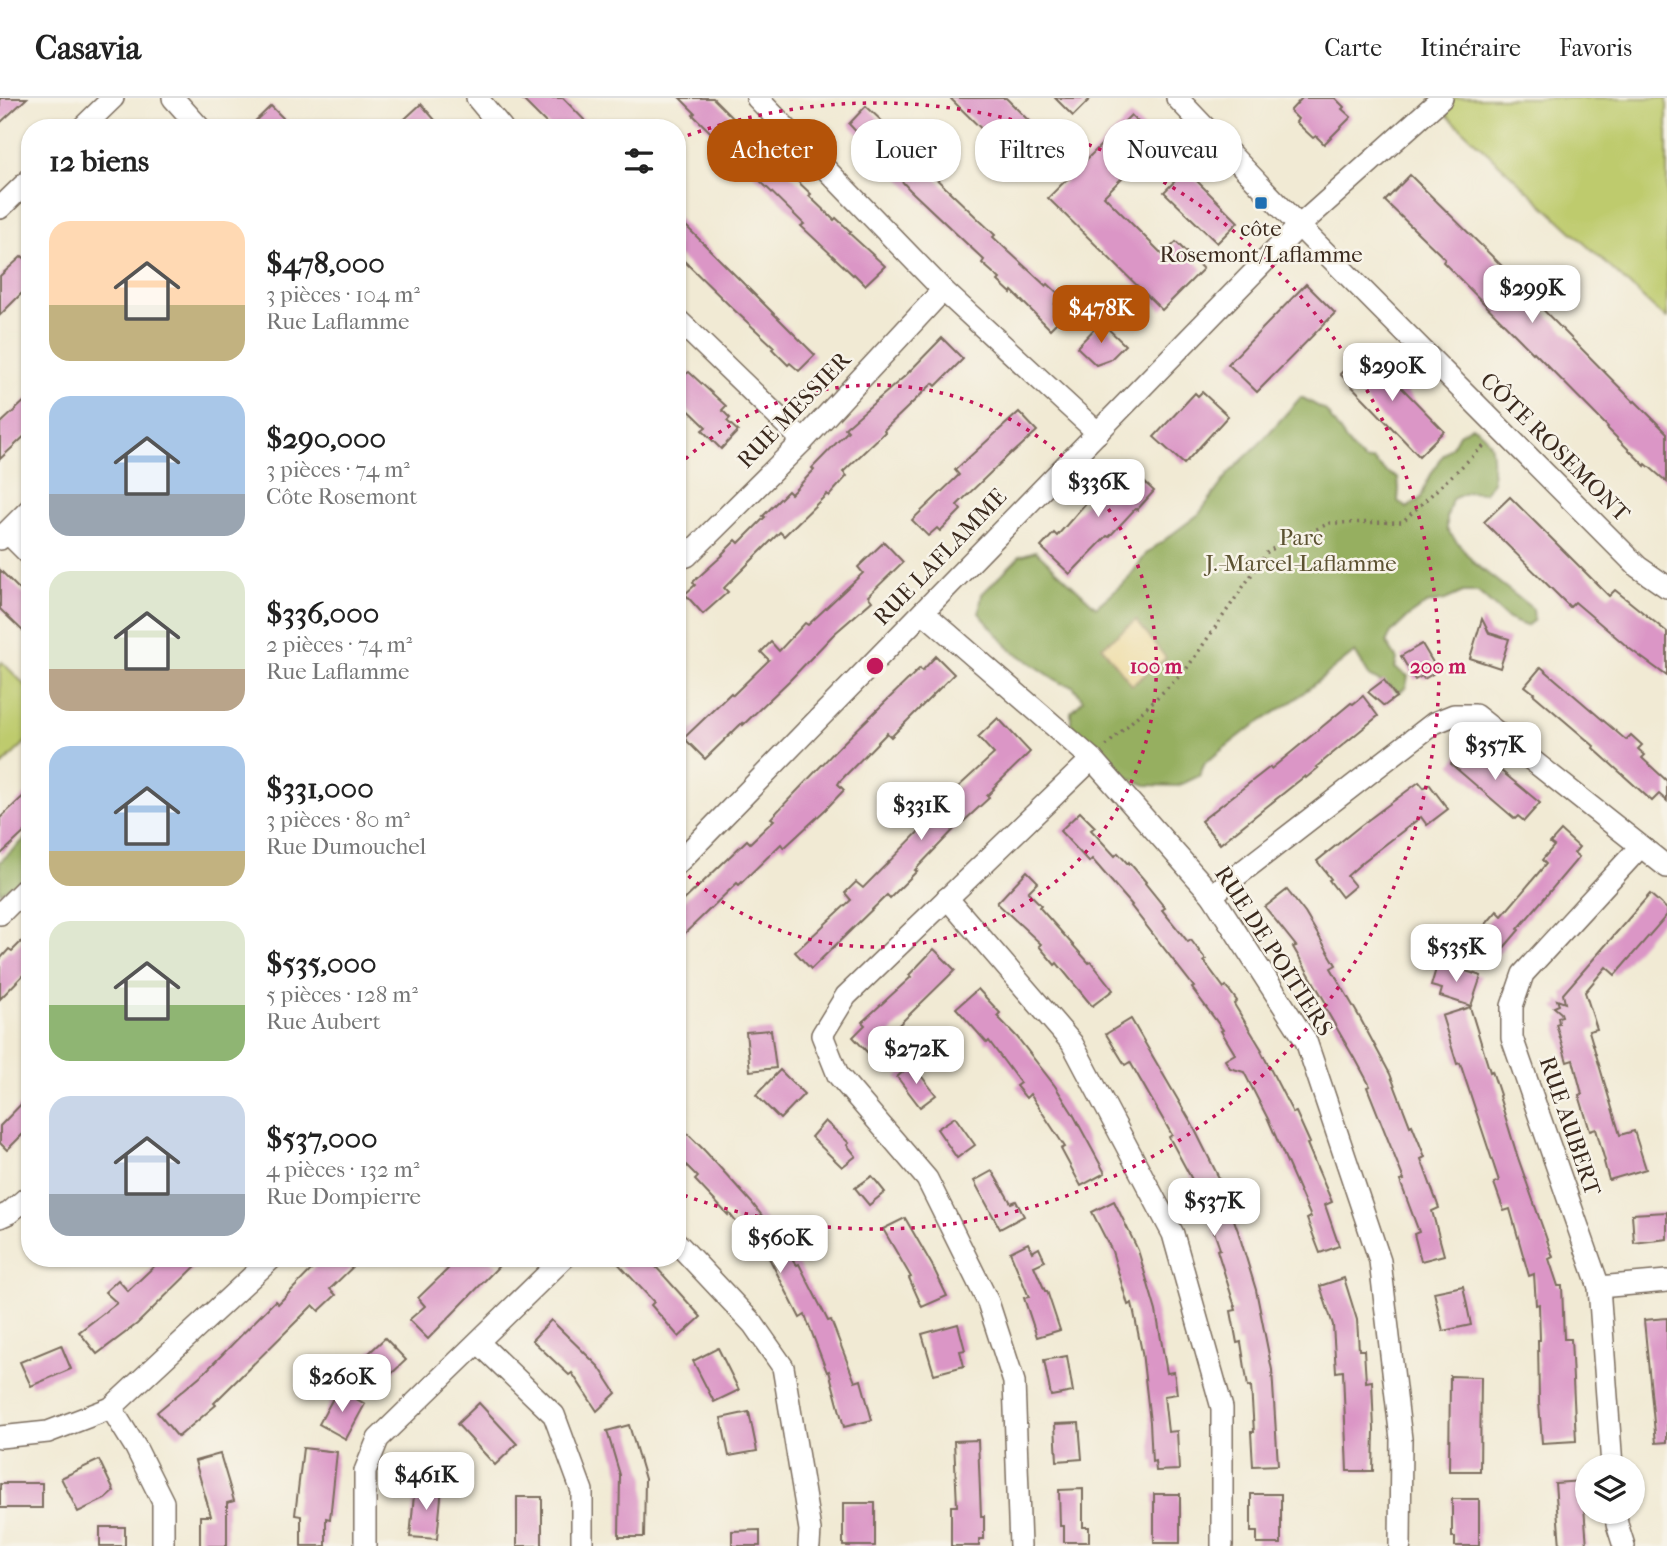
<!DOCTYPE html>
<html lang="fr">
<meta charset="utf-8">
<style>
body{margin:0;font-family:"IM FELL French Canon",serif;background:#f2f2f2;color:#222;height:100vh;display:flex;flex-direction:column;font-size:26px;white-space:nowrap}
*{box-sizing:border-box;margin:0}
p{font-size:23px;color:#767676}
.icon{flex:none;width:38px;height:38px;fill:none;stroke:currentColor;stroke-width:2;stroke-linecap:round;stroke-linejoin:round}
.map{position:relative;flex:1;overflow:hidden}
.drawer{position:absolute;left:21px;top:21px;width:665px;height:1148px;display:flex;flex-direction:column;background:#fff;border-radius:28px;box-shadow:0 2px 5px #0004}
.drawer>*{flex:none}
.banner{position:absolute;left:707px;top:21px;width:665px;height:63px;display:flex;gap:14px}
.fabs{position:absolute;left:1575px;top:1356px;display:grid;gap:14px}
.fabs a{display:grid;place-items:center;width:70px;height:70px;border-radius:50%;background:#fff;box-shadow:0 2px 5px #0004;font-size:35px}
.price{position:absolute;translate:-50% -60px;padding:0 16px;border-radius:14px;background:#fff;color:#222;font-size:23px;line-height:46px;filter:drop-shadow(0 2px 4px #0008)}
.price::after{content:'';position:absolute;left:50%;top:42px;width:21px;height:16px;margin-left:-10px;background:inherit;clip-path:polygon(0 0,100% 0,50% 100%)}
.price.current{background:#b45309;color:#fff}
ul{padding:0;list-style:none}
li{display:flex;align-items:center;gap:21px;height:175px;padding:0 28px}
li span{display:grid;place-items:center;flex:none;width:196px;height:140px;border-radius:21px;color:#555}
li>.icon{margin-inline-start:auto}
span .icon{width:84px;height:84px;fill:#fffc;stroke-width:1}
li b{font-size:30px}
h2{display:flex;justify-content:space-between;align-items:center;height:84px;padding:0 28px;font-size:30px}
.tag{padding:0 24px;border-radius:28px;background:#fff;box-shadow:0 2px 5px #0004;font-size:24px;line-height:63px}
.tag.current{background:#b45309;color:#fff}
header{display:flex;align-items:center;gap:42px;box-sizing:border-box;height:98px;padding:0 35px;background:#fff;border-bottom:2px solid #e0e0e0}
header strong{font-size:33px}
nav{display:flex;gap:38px;margin-inline-start:auto;font-size:24px}
.map>svg:first-child{display:block}
</style>
<header>
<strong>Casavia</strong>
<nav><a>Carte</a><a>Itinéraire</a><a>Favoris</a></nav>
</header>
<div class="map">
<svg width="1667" height="1448" viewBox="0 0 1667 1448">
<rect width="100%" height="100%" fill="#f7f3e8"/>
<filter id="ink" filterUnits="userSpaceOnUse"><feTurbulence type="fractalNoise" baseFrequency=".0143" numOctaves="2"/><feDisplacementMap in="SourceGraphic" scale="14" xChannelSelector="R" yChannelSelector="G"/><feConvolveMatrix kernelMatrix="1 2 1 2 8 2 1 2 1" color-interpolation-filters="sRGB"/></filter>
<filter id="wash" filterUnits="userSpaceOnUse"><feTurbulence type="fractalNoise" baseFrequency=".00686" numOctaves="4" result="noise"/><feDisplacementMap in="SourceGraphic" scale="28" xChannelSelector="R" yChannelSelector="G"/><feGaussianBlur stdDeviation="1.57" result="paint"/><feColorMatrix in="noise" values="0 0 0 0 0 0 0 0 0 0 0 0 0 0 0 0 0 1.4 0 .05"/><feComposite in="paint" operator="in"/></filter>
<g filter="url(#wash)">
<rect width="100%" height="100%" fill="#f1ead4"/>
<g fill="#becb6d" stroke="#7c7a46" stroke-width="2">
<path d="M1431,0H1667V220L1659,215L1449,19Z"/>
<path d="M2,564L30,592V640L0,669V566Z"/>
</g>
<g fill="#96af60" stroke="#686c3f" stroke-width="2">
<path d="M1301,299L1325,312L1352,351L1365,363L1373,362L1386,374L1398,380L1399,391L1398,403L1407,410L1421,400L1427,384L1439,362L1453,347L1459,336L1472,328C1499,343 1490,359 1493,384L1484,395L1468,394L1452,401L1447,419V432L1474,465L1533,511L1534,522L1526,528L1508,521L1478,494H1463L1445,502L1426,506L1410,517L1392,534L1386,544L1397,561L1395,570L1408,578L1406,589L1399,595L1390,588L1370,579L1355,554L1293,603L1246,633L1205,665L1199,678L1178,688L1146,687L1129,680L1071,627V614L1083,602L1073,588L1061,585L1010,551L979,515L982,496L1020,458L1036,453L1096,509L1127,482L1147,455L1199,416L1230,374L1259,346Z"/>
<path d="M30,736V767L21,782L0,795V764Z"/>
</g>
<path fill="#eeda9e" stroke="#94825e" stroke-width="2" d="M1136,522L1166,560L1132,587L1102,549Z"/>
<g id="blocks">
<g fill="#db96c6">
<path d="M0,0H27L0,25Z"/>
<path d="M521,0H563L592,30H551Z"/>
<path d="M680,0H713L732,19L774,59L773,60L811,96L809,98L834,122L836,120L851,134L849,135L885,168L865,187L854,176L853,177L801,128L804,126L693,17L695,15Z"/>
<path d="M950,0H1006L1033,27L1006,55Z"/>
<path d="M1055,0H1091L1073,18Z"/>
<path d="M1302,0H1335L1344,9L1342,11L1351,19L1324,46L1316,38L1313,40L1296,24L1298,21L1290,13Z"/>
<path d="M421,6L442,30H395Z"/>
<path d="M271,8L293,30H248Z"/>
<path d="M866,8L886,27L885,29L903,49L995,137L993,139L1046,188L1048,186L1062,199L1055,206L1065,216L1050,231L1012,193L1011,195L998,183L1000,181L982,165L984,162L910,92L849,26Z"/>
<path d="M1131,17L1158,44L1104,98L1163,157L1176,144L1203,171L1162,212L1048,100Z"/>
<path d="M1186,72L1238,124L1217,145L1164,94Z"/>
<path d="M1410,77L1508,174L1507,175L1634,304L1635,303L1667,335V384L1646,366L1645,368L1607,330L1608,329L1534,254L1533,255L1443,164L1445,161L1385,103Z"/>
<path d="M677,119L815,257L799,273L790,265L788,267L772,251L774,249L731,209L677,156Z"/>
<path d="M22,158L30,165V187L0,217V178Z"/>
<path d="M1306,186L1335,215L1257,294L1228,266Z"/>
<path d="M1101,224L1125,247L1110,262L1096,267L1077,249Z"/>
<path d="M942,240L963,261L936,288L933,285L884,332L885,334L843,374L847,378L829,398L827,396L784,438L780,434L724,490L728,494L703,516L685,496L695,487L693,484L723,457L722,456L736,442L739,445L765,419L763,418L788,393L791,396L814,372L812,370L848,333L845,330L905,278Z"/>
<path d="M1365,252L1444,333L1419,358L1340,276Z"/>
<path d="M677,267L686,276L689,274L726,308L722,312L730,320L727,323L738,333L721,351L702,332L706,329L677,301Z"/>
<path d="M1202,294L1228,318L1184,366L1154,339L1195,295L1198,298Z"/>
<path d="M30,298V333L0,361V326Z"/>
<path d="M1019,314L1037,333L1013,355L1012,354L957,407L961,412L940,433L937,430L928,438L912,422L959,377L955,372Z"/>
<path d="M1128,369L1154,393L1137,412L1135,411L1109,439L1107,438L1070,476L1041,449L1054,435L1057,438L1092,398L1094,399L1121,371L1124,374Z"/>
<path d="M1510,399L1609,498L1615,492L1667,534V578L1630,551L1575,504L1570,509L1484,424Z"/>
<path d="M884,444L903,464L868,498L872,503L834,536L790,582L743,627L742,625L705,661L684,640L731,595L733,597L769,562L761,554L771,544L779,553L805,525L808,527L863,475L858,469Z"/>
<path d="M0,472L30,502V540L0,511Z"/>
<path d="M1482,521L1489,535L1509,541L1500,570L1470,560Z"/>
<path d="M1422,546L1438,573L1424,581L1422,578L1415,582L1401,558Z"/>
<path d="M936,558L954,576L891,639L887,635L840,683L838,686L844,692L826,711L784,750L781,746L739,787L737,785L677,843V809L747,742L750,745L774,722L771,720L840,648L920,570L922,573Z"/>
<path d="M1541,569L1626,642L1631,637L1642,647L1638,651L1645,657L1642,660L1667,683V703L1659,696L1652,703L1593,650L1594,648L1533,596L1534,595L1525,588Z"/>
<path d="M1384,582L1396,599L1384,608L1368,594Z"/>
<path d="M1363,598L1378,618L1316,669L1318,670L1306,680L1305,678L1220,746L1201,723L1270,669L1271,671L1351,605L1353,606Z"/>
<path d="M998,620L1030,654L993,690L994,691L987,698L989,700L964,723L963,722L915,772L917,773L890,800L887,797L811,871L795,854L851,802L845,795L856,784L863,790L947,705L944,702L994,656L978,639Z"/>
<path d="M1477,635L1479,637L1474,656L1477,653L1540,705L1524,723L1518,718L1515,721L1451,666Z"/>
<path d="M1419,684L1424,690L1429,686L1448,711L1427,727L1421,719L1364,763L1347,778L1355,788L1342,799L1329,782L1331,781L1317,763L1360,728Z"/>
<path d="M30,692V729L0,757V720Z"/>
<path d="M1080,714L1095,729L1091,732L1115,758L1118,755L1128,766L1129,764L1146,784L1145,785L1165,810L1162,812L1188,844L1191,842L1206,862L1204,863L1224,890L1226,888L1237,903L1234,906L1262,952L1261,953L1293,1015L1296,1014L1310,1045L1307,1046L1332,1104L1325,1107L1339,1148L1320,1155L1307,1121L1311,1119L1268,1021L1244,974L1230,970L1225,962L1235,956L1221,933L1223,932L1192,890L1194,889L1131,808L1132,807L1092,761L1089,764L1060,733Z"/>
<path d="M1561,733L1579,749L1574,755L1579,759L1518,831L1519,832L1496,859L1474,840L1497,813L1502,818L1546,766L1542,762L1554,748L1550,745Z"/>
<path d="M1027,773L1038,784L1028,794L1041,807L1039,809L1089,865L1091,864L1113,892L1092,908L1057,865L1055,867L1039,848L1041,846L997,805Z"/>
<path d="M1287,792L1305,815L1336,867L1331,870L1360,920L1390,976L1410,1028L1412,1027L1425,1059L1421,1061L1439,1110L1432,1113L1444,1157L1421,1163L1414,1136L1419,1134L1400,1083L1404,1082L1367,989L1370,988L1355,960H1354L1324,908L1327,907L1320,895L1293,849L1296,848L1265,809Z"/>
<path d="M1650,796L1667,811V817L1615,877L1606,869L1585,894L1597,931L1589,933L1620,1037L1634,1033L1646,1071L1609,1082L1604,1064L1605,1063L1596,1031L1590,1033L1579,997L1582,996L1573,962L1567,964L1556,926L1559,925L1558,919L1562,918L1561,915L1554,909L1559,907L1557,902L1565,905L1563,896Z"/>
<path d="M30,835V870L0,901V861L9,851L12,853Z"/>
<path d="M934,851L955,872L869,956L853,939L865,927L862,924L911,879L909,877Z"/>
<path d="M1438,864L1481,878L1471,908L1440,898L1442,891L1431,888Z"/>
<path d="M978,891L1000,915L997,918L1017,939L1055,988L1073,1016L1105,1075L1081,1088L1061,1051L1065,1049L1030,996L1026,1000L1016,988L1020,985L989,943L987,945L956,910Z"/>
<path d="M1470,909L1490,974L1492,973L1500,997L1499,998L1517,1057L1553,1159L1549,1161L1558,1188H1562L1564,1241H1571L1576,1343L1542,1345L1539,1304L1538,1242H1540L1539,1206L1536,1207L1534,1176L1529,1178L1510,1111L1504,1113L1494,1085L1499,1083L1460,965L1457,966L1442,918Z"/>
<path d="M1131,921L1192,1026L1218,1078L1238,1133L1256,1192L1272,1272L1278,1367L1253,1368L1251,1334H1254L1251,1288L1248,1289L1241,1244L1237,1245L1231,1213L1236,1212L1217,1152L1220,1151L1206,1111L1204,1112L1196,1089L1169,1039L1172,1037L1130,964L1125,967L1106,936Z"/>
<path d="M771,932L776,970L750,973L746,934Z"/>
<path d="M912,966L936,997L920,1009L897,979Z"/>
<path d="M780,972L804,996L780,1021L756,997Z"/>
<path d="M30,997V1029L7,1052L0,1045V1028Z"/>
<path d="M955,1019L975,1047L957,1060L937,1031Z"/>
<path d="M825,1023L849,1045L847,1047L856,1058L842,1069L811,1039Z"/>
<path d="M677,1025L705,1053L752,1105L781,1142L778,1144L797,1167L799,1166L828,1223L831,1222L855,1284L861,1282L872,1322L844,1329L829,1273L827,1274L805,1217L800,1220L766,1154L762,1157L729,1115L728,1117L695,1082L698,1079L677,1058Z"/>
<path d="M992,1073L1011,1105L1016,1103L1024,1118L1000,1131L974,1083Z"/>
<path d="M872,1078L885,1094L869,1107L855,1090Z"/>
<path d="M1114,1103L1138,1152L1156,1213L1167,1275L1174,1274L1177,1296L1164,1298L1168,1334L1177,1333L1179,1372L1156,1373L1155,1363L1152,1364L1150,1324L1142,1254L1132,1205L1128,1207L1112,1153L1092,1114Z"/>
<path d="M1667,1114V1141L1634,1145L1632,1116Z"/>
<path d="M905,1120L932,1167L947,1198L922,1209L909,1180L911,1179L883,1131Z"/>
<path d="M1028,1145L1032,1154L1039,1150L1045,1163L1034,1168L1045,1193H1047L1060,1232L1037,1239L1024,1200L1029,1199L1010,1154Z"/>
<path d="M163,1160H204L137,1226L97,1256L79,1234L117,1205L105,1194L118,1182L128,1193Z"/>
<path d="M323,1160H362L330,1191L336,1197L319,1213L313,1207L214,1305L216,1307L178,1339L157,1314L206,1273L275,1203L278,1206Z"/>
<path d="M455,1160H489L498,1169L428,1241L409,1222L425,1208L418,1200L448,1171L446,1169Z"/>
<path d="M613,1160H648L701,1219L679,1239L651,1207L654,1204Z"/>
<path d="M1344,1180L1357,1222L1359,1252H1364L1366,1284L1372,1283L1374,1332L1373,1373H1347L1343,1273L1336,1274L1333,1227L1320,1188Z"/>
<path d="M1463,1188L1471,1227L1443,1233L1434,1194Z"/>
<path d="M1667,1220V1344L1656,1345L1644,1222Z"/>
<path d="M551,1222L599,1269L616,1295L597,1313L572,1275L569,1277L532,1242Z"/>
<path d="M958,1226L965,1252L960,1253L964,1268L934,1276L922,1236Z"/>
<path d="M385,1240L406,1262L373,1293L352,1271Z"/>
<path d="M61,1247L71,1271L31,1288L20,1264Z"/>
<path d="M718,1250L739,1292L714,1304L693,1263Z"/>
<path d="M1067,1258L1073,1294L1051,1298L1044,1262Z"/>
<path d="M1450,1278L1481,1279L1480,1373H1449Z"/>
<path d="M338,1291L365,1306L346,1341L319,1326Z"/>
<path d="M479,1305L517,1346L495,1367L457,1326Z"/>
<path d="M749,1314L757,1353L729,1358L721,1320Z"/>
<path d="M1079,1325L1082,1361L1057,1363L1055,1326Z"/>
<path d="M629,1327L645,1381L644,1439H619L620,1377L607,1333Z"/>
<path d="M978,1342L981,1418H984V1441H979V1448H951V1408H957L954,1343Z"/>
<path d="M303,1350L337,1354L330,1421L326,1420V1448H301V1418L295,1417Z"/>
<path d="M220,1356L234,1403L227,1405V1448H200V1418H211L195,1363Z"/>
<path d="M99,1362L114,1393L105,1401L78,1414L61,1380Z"/>
<path d="M1582,1383L1587,1448H1560L1555,1385Z"/>
<path d="M6,1385H42V1410H0V1386H6Z"/>
<path d="M415,1387L442,1389L437,1441L410,1439Z"/>
<path d="M1083,1391V1429H1089V1444H1064V1428H1060L1059,1392Z"/>
<rect x="1154" y="1396" width="26" height="49"/>
<path d="M1251,1396H1281V1446H1257V1434H1251Z"/>
<rect x="517" y="1399" width="25" height="49"/>
<path d="M1452,1401H1479V1448H1455V1439H1452Z"/>
<rect x="843" y="1405" width="32" height="43"/>
<rect x="100" y="1429" width="25" height="19"/>
<path d="M760,1432V1448H732V1433Z"/>
</g>
</g>
</g>
<g filter="url(#ink)">
<use href="#blocks" fill-opacity="0" stroke="#7b6d5e" stroke-width="2"/>
<g fill="none" stroke-linecap="round" stroke-linejoin="round">
<defs>
<g id="minor">
<path d="M173,0L200,30"/>
<path d="M477,0L502,30"/>
<path d="M757,0L943,192L1098,335"/>
<path d="M1177,0L1299,128L1638,469L1667,489"/>
<path d="M82,30L113,0"/>
<path d="M0,110L30,81"/>
<path d="M677,221L803,343"/>
<path d="M7,434L30,457"/>
<path d="M0,441L30,411"/>
<path d="M677,461L687,458L803,343L943,192"/>
<path d="M923,514L1092,661L1212,797L1306,943L1380,1163L1401,1341L1400,1448"/>
<path d="M677,766L1299,128L1442,0"/>
<path d="M1212,797L1434,625L1454,617H1475L1667,769"/>
<path d="M947,800L1072,945L1173,1136L1222,1310V1448"/>
<path d="M0,816L30,786"/>
<path d="M0,1119L9,1115L30,1097"/>
<path d="M677,1145L753,1226L783,1269L810,1432L809,1448"/>
<path d="M1599,1189L1667,1183"/>
<path d="M479,1245L554,1317L582,1393V1448"/>
<path d="M111,1310L136,1350L163,1404V1448"/>
<path d="M0,1339L48,1334L111,1310L272,1160"/>
<path d="M1612,1368L1599,1189L1512,940V908L1523,876L1640,749"/>
<path d="M1616,1414L1617,1426L1624,1448"/>
<path d="M365,1448V1373L378,1341L564,1160"/>
<path d="M1020,1448L1014,1284L988,1204L927,1081L838,977L822,937L846,898L1092,661"/>
</g>
</defs>
<use href="#minor" stroke="#7b6d5e" stroke-width="24"/>
<path stroke="#7b6d5e" stroke-width="3.5" stroke-dasharray="2 5" stroke-linecap="butt" d="M1106,648L1185,573L1268,453L1330,425L1402,424L1487,345"/>
<use href="#minor" stroke="#fff" stroke-width="21"/>
</g>
</g>
<g fill="none" stroke="#c2185b" stroke-width="3.5" stroke-dasharray="3.5 7">
<path d="M678 368A281 281 0 1 1 678 768"/>
<path d="M678 41A563 563 0 1 1 678 1095"/>
</g>
<rect fill="#1f6fb2" stroke="#f7f3e8" stroke-width="2.5" x="1254" y="98" width="14" height="14" rx="3.5"/>
<g text-anchor="middle" dominant-baseline="central" stroke-width="5" stroke-linejoin="round" paint-order="stroke">
<g font-size="23" fill="#3b2a1e" stroke="#f7f3e8">
<text x="1261" y="130">côte<tspan x="1261" dy="26">Rosemont/Laflamme</tspan></text>
</g>
<g font-size="23" fill="#3b2a1e" stroke="#f7f3e8">
<text transform="translate(794 312) rotate(-46)">RUE MESSIER</text>
<text transform="translate(1555 349) rotate(45)">CÔTE ROSEMONT</text>
<text transform="translate(940 459) rotate(-46)">RUE LAFLAMME</text>
<text transform="translate(1274 853) rotate(57)">RUE DE POITIERS</text>
<text transform="translate(1570 1028) rotate(71)">RUE AUBERT</text>
</g>
<g font-size="23" fill="#5c5232" stroke="#f7f3e8">
<text x="1301" y="439">Parc<tspan x="1301" dy="26">J.-Marcel-Laflamme</tspan></text>
</g>
</g>
<circle cx="875" cy="568" r="10" fill="#c2185b" stroke="#f7f3e8" stroke-width="3.5"/>
<g font-size="21" text-anchor="middle" font-weight="bold" fill="#c2185b" stroke="#f7f3e8" stroke-width="5" stroke-linejoin="round" paint-order="stroke">
<text x="1156" y="575">100 m</text>
<text x="1438" y="575">200 m</text>
</g>
</svg>
<div class="fabs">
<a><svg class="icon" aria-label="layers" viewBox="0 0 24 24"><path d="M12 4l9 5-9 5-9-5zM3 14l9 5 9-5"/></svg></a>
</div>
<b class="price" style="left:1532px;top:227px">$299K</b>
<b class="price current" style="left:1101px;top:247px">$478K</b>
<b class="price" style="left:1392px;top:305px">$290K</b>
<b class="price" style="left:1098px;top:421px">$336K</b>
<b class="price" style="left:1495px;top:684px">$357K</b>
<b class="price" style="left:921px;top:744px">$331K</b>
<b class="price" style="left:1456px;top:886px">$535K</b>
<b class="price" style="left:916px;top:988px">$272K</b>
<b class="price" style="left:1214px;top:1140px">$537K</b>
<b class="price" style="left:780px;top:1177px">$560K</b>
<b class="price" style="left:342px;top:1316px">$260K</b>
<b class="price" style="left:426px;top:1414px">$461K</b>
<div class="banner">
<a class="tag current">Acheter</a>
<a class="tag">Louer</a>
<a class="tag">Filtres</a>
<a class="tag">Nouveau</a>
</div>
<section class="drawer">
<h2>12 biens<svg class="icon" aria-label="filters" viewBox="0 0 24 24"><path d="M4 7h16M4 17h16"/><circle cx="9" cy="7" r="2"/><circle cx="15" cy="17" r="2"/></svg></h2>
<ul>
<li><span style="background:linear-gradient(#ffd9b3 60%,#c2b280 0)"><svg class="icon" aria-label="home" viewBox="0 0 24 24"><path d="M3 11l9-7 9 7M6 9v11h12V9"/></svg></span><div><b>$478,000</b><p>3 pièces · 104 m²</p><p>Rue Laflamme</p></div></li>
<li><span style="background:linear-gradient(#a9c7e8 70%,#9aa5b1 0)"><svg class="icon" aria-label="home" viewBox="0 0 24 24"><path d="M3 11l9-7 9 7M6 9v11h12V9"/></svg></span><div><b>$290,000</b><p>3 pièces · 74 m²</p><p>Côte Rosemont</p></div></li>
<li><span style="background:linear-gradient(#dfe7d0 70%,#b9a48a 0)"><svg class="icon" aria-label="home" viewBox="0 0 24 24"><path d="M3 11l9-7 9 7M6 9v11h12V9"/></svg></span><div><b>$336,000</b><p>2 pièces · 74 m²</p><p>Rue Laflamme</p></div></li>
<li><span style="background:linear-gradient(#a9c7e8 75%,#c2b280 0)"><svg class="icon" aria-label="home" viewBox="0 0 24 24"><path d="M3 11l9-7 9 7M6 9v11h12V9"/></svg></span><div><b>$331,000</b><p>3 pièces · 80 m²</p><p>Rue Dumouchel</p></div></li>
<li><span style="background:linear-gradient(#dfe7d0 60%,#8fb573 0)"><svg class="icon" aria-label="home" viewBox="0 0 24 24"><path d="M3 11l9-7 9 7M6 9v11h12V9"/></svg></span><div><b>$535,000</b><p>5 pièces · 128 m²</p><p>Rue Aubert</p></div></li>
<li><span style="background:linear-gradient(#c9d6e8 70%,#9aa5b1 0)"><svg class="icon" aria-label="home" viewBox="0 0 24 24"><path d="M3 11l9-7 9 7M6 9v11h12V9"/></svg></span><div><b>$537,000</b><p>4 pièces · 132 m²</p><p>Rue Dompierre</p></div></li>
</ul>
</section>
</div>
